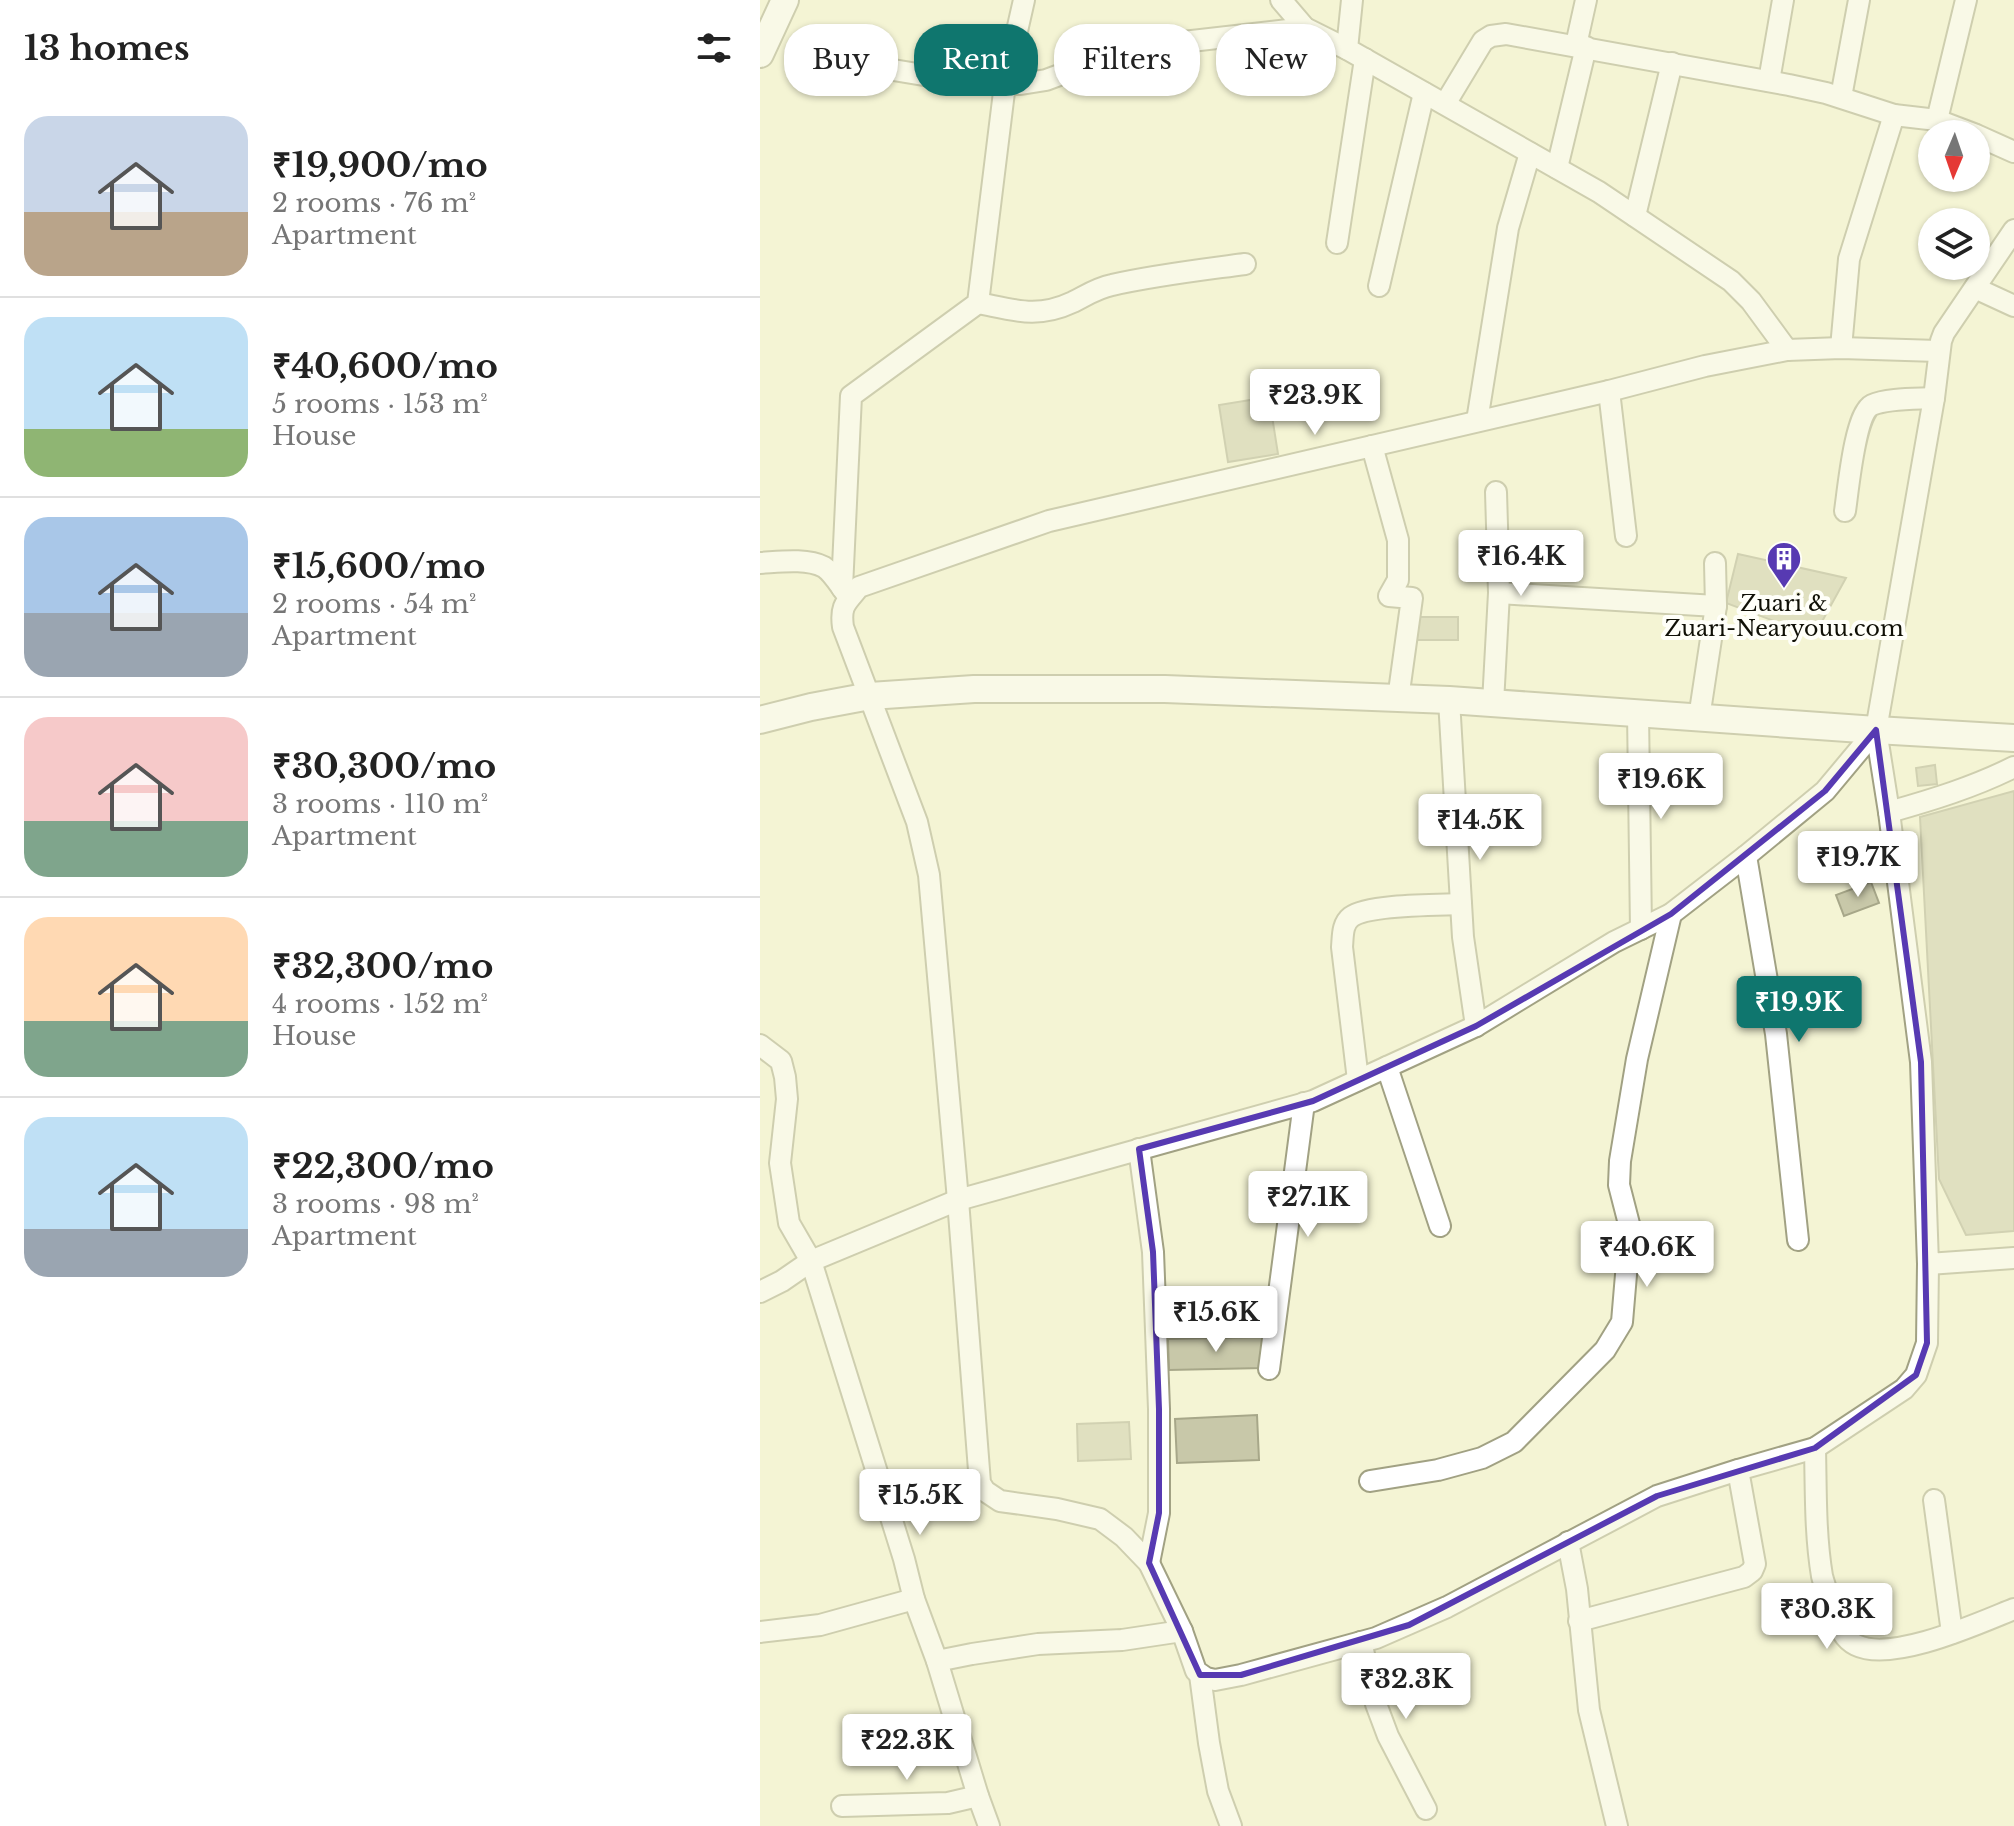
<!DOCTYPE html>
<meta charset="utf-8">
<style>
body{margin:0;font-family:"Libre Baskerville",serif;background:#f6f6f6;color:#222;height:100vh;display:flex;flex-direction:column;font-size:30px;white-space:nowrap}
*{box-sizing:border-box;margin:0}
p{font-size:26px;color:#767676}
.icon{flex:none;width:44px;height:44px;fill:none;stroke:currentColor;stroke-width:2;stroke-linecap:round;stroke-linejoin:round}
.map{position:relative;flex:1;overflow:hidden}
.sheet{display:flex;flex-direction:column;background:#fff;width:760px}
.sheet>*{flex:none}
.hud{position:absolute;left:24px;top:24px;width:760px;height:72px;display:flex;gap:16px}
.needle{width:52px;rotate:182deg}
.controls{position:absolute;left:1158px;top:120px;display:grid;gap:16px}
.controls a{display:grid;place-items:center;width:72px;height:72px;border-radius:50%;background:#fff;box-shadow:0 2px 6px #0004;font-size:40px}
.price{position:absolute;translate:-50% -68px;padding:0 18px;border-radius:8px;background:#fff;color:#222;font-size:26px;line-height:52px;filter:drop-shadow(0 2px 4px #0008)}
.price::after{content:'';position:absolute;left:50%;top:48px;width:24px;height:18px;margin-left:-12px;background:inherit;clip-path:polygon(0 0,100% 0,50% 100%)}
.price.active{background:#0f766e;color:#fff}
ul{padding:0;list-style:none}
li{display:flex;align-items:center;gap:24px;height:200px;padding:0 24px}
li+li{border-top:2px solid #e0e0e0}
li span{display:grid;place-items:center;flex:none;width:224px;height:160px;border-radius:24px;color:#555}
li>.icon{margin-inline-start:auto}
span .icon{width:96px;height:96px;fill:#fffc;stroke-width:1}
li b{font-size:34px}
h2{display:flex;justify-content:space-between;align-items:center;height:96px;padding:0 24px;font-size:34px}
.pill{padding:0 28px;border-radius:32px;background:#fff;box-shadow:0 2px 6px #0004;font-size:28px;line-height:72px}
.pill.active{background:#0f766e;color:#fff}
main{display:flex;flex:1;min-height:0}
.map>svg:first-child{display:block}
</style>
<main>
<section class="sheet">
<h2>13 homes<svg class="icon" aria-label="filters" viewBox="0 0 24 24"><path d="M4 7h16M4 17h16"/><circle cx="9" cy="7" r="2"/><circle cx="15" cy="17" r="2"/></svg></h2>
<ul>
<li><span style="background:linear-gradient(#c9d6e8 60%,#b9a48a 0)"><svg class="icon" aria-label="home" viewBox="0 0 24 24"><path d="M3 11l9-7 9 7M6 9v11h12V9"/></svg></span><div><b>₹19,900/mo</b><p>2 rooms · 76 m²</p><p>Apartment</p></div></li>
<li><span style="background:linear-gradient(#bfe0f5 70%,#8fb573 0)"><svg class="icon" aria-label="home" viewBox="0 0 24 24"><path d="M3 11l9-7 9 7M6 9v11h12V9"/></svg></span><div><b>₹40,600/mo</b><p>5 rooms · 153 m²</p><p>House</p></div></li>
<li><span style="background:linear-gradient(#a9c7e8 60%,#9aa5b1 0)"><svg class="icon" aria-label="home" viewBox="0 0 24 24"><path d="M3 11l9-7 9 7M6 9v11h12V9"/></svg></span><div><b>₹15,600/mo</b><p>2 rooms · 54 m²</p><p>Apartment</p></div></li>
<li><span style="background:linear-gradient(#f6c9c9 65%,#7fa58c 0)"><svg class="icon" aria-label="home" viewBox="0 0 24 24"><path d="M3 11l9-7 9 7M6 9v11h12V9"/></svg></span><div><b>₹30,300/mo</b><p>3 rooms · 110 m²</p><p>Apartment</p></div></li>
<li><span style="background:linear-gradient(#ffd9b3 65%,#7fa58c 0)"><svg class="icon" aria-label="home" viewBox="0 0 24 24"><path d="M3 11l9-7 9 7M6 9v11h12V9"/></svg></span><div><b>₹32,300/mo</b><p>4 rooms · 152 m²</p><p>House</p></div></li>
<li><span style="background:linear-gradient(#bfe0f5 70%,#9aa5b1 0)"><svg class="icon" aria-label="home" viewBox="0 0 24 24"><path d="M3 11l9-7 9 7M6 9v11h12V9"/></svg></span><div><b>₹22,300/mo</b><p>3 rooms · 98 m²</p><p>Apartment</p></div></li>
</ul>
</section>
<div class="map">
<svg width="1254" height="1826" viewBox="0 0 1254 1826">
<rect width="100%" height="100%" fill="#f4f4d4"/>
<g fill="#c8c8a9" stroke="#a7a789" stroke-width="2">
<path d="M509,397L518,454L468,462L459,405Z"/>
<path d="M978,554L1086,578L1054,636L966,603Z"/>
<path d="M652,617H698V640H651Z"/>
<path d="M1175,765L1177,784L1158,786L1156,768Z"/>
<path d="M1254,791V1231L1206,1235L1179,1179L1160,817Z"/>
<path d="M1111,882L1119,903L1084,916L1076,895Z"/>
<path d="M502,1337L503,1368L409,1370L408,1339Z"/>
<path d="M497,1415L499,1460L417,1463L415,1419Z"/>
<path d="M369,1422L371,1459L318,1461L317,1424Z"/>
</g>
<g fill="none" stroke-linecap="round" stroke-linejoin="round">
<defs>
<g id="minor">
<path d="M521,0L545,28L587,49"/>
<path d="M592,0L587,49L839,192L971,281L991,301L1027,350"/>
<path d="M816,45L826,0"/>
<path d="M103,65L218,84H261L286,80L356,54L388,46L545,28"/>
<path d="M1009,81L1023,0"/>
<path d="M1081,97L1099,0"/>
<path d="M685,104L723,41L731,36L746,34L1029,85L1066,93L1134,115L1177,120L1214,134"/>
<path d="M1177,120L1206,0"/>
<path d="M1216,135L1254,152"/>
<path d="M797,168L826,47"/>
<path d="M875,216L912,63"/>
<path d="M1254,230L1184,333L1181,341L1174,398L1116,730L1129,812L1161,1062L1168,1264L1254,1258"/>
<path d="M577,243L605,59"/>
<path d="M619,286L664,93"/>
<path d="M1215,288L1254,306"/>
<path d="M218,303C254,310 277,319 313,302C327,295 337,288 352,285C396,275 441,270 485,264"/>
<path d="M1081,348L1089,259L1134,115"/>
<path d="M849,391L866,536"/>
<path d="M717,421L748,228L770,153"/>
<path d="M612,446L638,540V580L629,596L652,598L638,699"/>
<path d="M1085,511C1088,491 1095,413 1112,405C1127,398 1157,399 1174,398"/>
<path d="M0,563C19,562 46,558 64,567C72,572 79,584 85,592"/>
<path d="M82,588L91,396L218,303L245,84L264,0"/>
<path d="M739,593L956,606"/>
<path d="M689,700L703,937L716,1026"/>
<path d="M733,703L739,593L736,492"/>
<path d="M878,713L881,929"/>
<path d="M939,718L956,606L955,563"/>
<path d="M1129,812C1172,800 1214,787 1254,767"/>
<path d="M986,856L1016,1034L1038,1240"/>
<path d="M0,1045L21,1061L25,1077L27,1099L20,1163L29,1223L51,1261L144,1559L154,1599L177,1661L218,1796L229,1826"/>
<path d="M627,1067L680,1226"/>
<path d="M598,1080L582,947C583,936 582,924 591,917C608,904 678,905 701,904"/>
<path d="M379,1149L393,1252L399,1409V1513L389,1563"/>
<path d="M1168,1264L1167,1343L1156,1375L1144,1389L1055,1448L978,1470L897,1496L687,1607L616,1638L481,1675L455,1680L446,1678L436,1671L422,1631L389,1563L364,1537L340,1519L297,1509L240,1501L225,1491L220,1483L198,1200L169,875L157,822L83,627C80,605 86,603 99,587L289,521L849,391L945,366L1027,350L1081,348L1178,351"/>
<path d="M0,1292L22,1281L51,1261L198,1200L553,1101L716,1026L854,942L911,914L986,856L1065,791L1116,730"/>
<path d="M509,1369L544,1103"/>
<path d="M1055,1448C1056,1491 1055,1534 1062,1576C1065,1588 1070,1600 1074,1611C1079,1625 1082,1638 1096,1645C1132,1663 1219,1623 1254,1609"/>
<path d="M610,1481L678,1470L722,1458L754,1442L845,1350L862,1322L868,1251L869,1224L859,1185L860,1161L877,1059L911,914"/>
<path d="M1174,1500L1192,1633"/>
<path d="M808,1542L817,1589L829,1710L857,1826"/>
<path d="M819,1621L984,1577L992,1571L995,1564L978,1470"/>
<path d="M0,1632L60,1625L154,1599"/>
<path d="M601,1642L616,1704L628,1736L666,1809"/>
<path d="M177,1661L212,1654L278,1644L362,1640L422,1631"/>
<path d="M440,1675L449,1743L458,1791L471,1826"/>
<path d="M82,1806L188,1803L218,1796"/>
</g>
<g id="major">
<path d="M0,54L25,0"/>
<path d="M0,720L51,707L110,696L214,689H405L689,700L1116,730L1254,738"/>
</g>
</defs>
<use href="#minor" stroke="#a1a183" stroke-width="24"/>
<use href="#major" stroke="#a1a183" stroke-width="30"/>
<use href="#minor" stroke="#fff" stroke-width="20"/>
<use href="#major" stroke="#fff" stroke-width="26"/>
</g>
<path d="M0 0H1254V1826H0ZM1116,730L1161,1062L1167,1343L1156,1375L1055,1448L897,1496L649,1625L481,1675H440L389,1563L399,1513V1409L393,1252L379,1149L553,1101L716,1026L911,914L1065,791Z" fill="#f4f4d4" fill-opacity=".55" fill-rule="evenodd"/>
<path fill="none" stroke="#573ab2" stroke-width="6" stroke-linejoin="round" d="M1116,730L1161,1062L1167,1343L1156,1375L1055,1448L897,1496L649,1625L481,1675H440L389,1563L399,1513V1409L393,1252L379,1149L553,1101L716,1026L911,914L1065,791Z"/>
<defs>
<symbol id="building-pin" viewBox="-11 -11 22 30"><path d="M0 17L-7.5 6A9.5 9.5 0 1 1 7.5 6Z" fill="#573ab2" stroke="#fffff9"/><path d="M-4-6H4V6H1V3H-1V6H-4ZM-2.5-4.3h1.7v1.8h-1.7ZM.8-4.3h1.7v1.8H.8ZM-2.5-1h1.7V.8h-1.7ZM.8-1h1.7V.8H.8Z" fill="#fff"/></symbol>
</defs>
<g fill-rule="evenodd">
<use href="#building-pin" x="1004" y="539" width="40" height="54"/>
</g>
<g text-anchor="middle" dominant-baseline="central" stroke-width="8" stroke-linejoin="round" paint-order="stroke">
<g font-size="22" fill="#101006" stroke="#fffff9">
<text x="1024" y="603">Zuari &amp;<tspan x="1024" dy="25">Zuari-Nearyouu.com</tspan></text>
</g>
</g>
</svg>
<div class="controls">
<a><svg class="needle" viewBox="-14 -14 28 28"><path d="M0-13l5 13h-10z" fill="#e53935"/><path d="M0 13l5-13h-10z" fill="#767676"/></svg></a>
<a><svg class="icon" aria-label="layers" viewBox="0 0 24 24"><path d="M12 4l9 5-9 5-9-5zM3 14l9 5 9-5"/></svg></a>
</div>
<b class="price" style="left:555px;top:437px">₹23.9K</b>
<b class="price" style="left:761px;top:598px">₹16.4K</b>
<b class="price" style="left:901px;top:821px">₹19.6K</b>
<b class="price" style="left:720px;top:862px">₹14.5K</b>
<b class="price" style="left:1098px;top:899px">₹19.7K</b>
<b class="price active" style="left:1039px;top:1044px">₹19.9K</b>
<b class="price" style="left:548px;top:1239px">₹27.1K</b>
<b class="price" style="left:887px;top:1289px">₹40.6K</b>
<b class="price" style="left:456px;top:1354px">₹15.6K</b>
<b class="price" style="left:160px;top:1537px">₹15.5K</b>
<b class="price" style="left:1067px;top:1651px">₹30.3K</b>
<b class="price" style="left:646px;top:1721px">₹32.3K</b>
<b class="price" style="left:147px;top:1782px">₹22.3K</b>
<div class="hud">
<a class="pill">Buy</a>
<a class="pill active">Rent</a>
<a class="pill">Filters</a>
<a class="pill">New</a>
</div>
</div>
</main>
